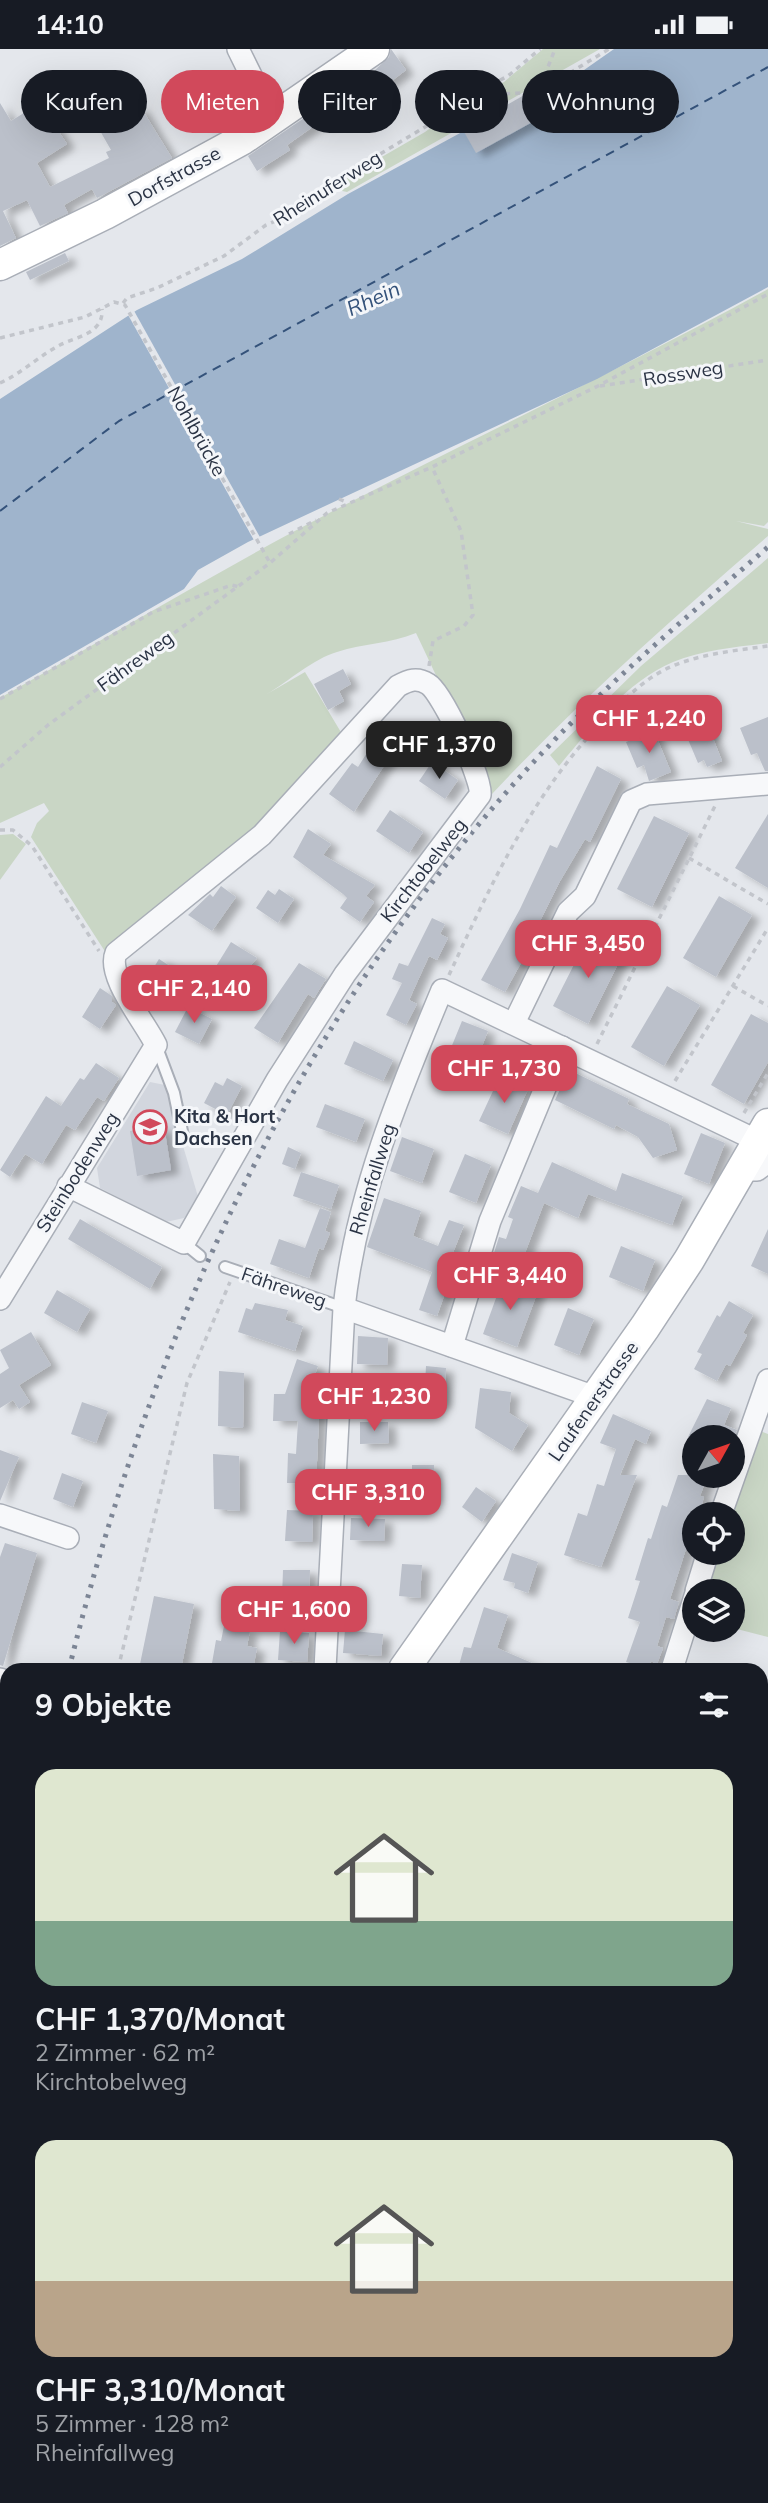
<!DOCTYPE html>
<html lang="de">
<meta charset="utf-8">
<style>
body{margin:0;font-family:Mulish,sans-serif;background:#242831;color:#f1f3f6;height:100vh;display:flex;flex-direction:column;font-size:26px;white-space:nowrap}
*{box-sizing:border-box;margin:0}
p{font-size:23px;color:#9ea1a6}
.icon{flex:none;width:38px;height:38px;fill:none;stroke:currentColor;stroke-width:2;stroke-linecap:round;stroke-linejoin:round}
.map{position:relative;flex:1;overflow:hidden}
.drawer{position:absolute;left:0px;top:1614px;width:768px;height:842px;display:flex;flex-direction:column;background:#171b24;border-radius:21px 21px 0 0;box-shadow:0 7px 28px #0002}
.drawer>*{flex:none}
.hud{position:absolute;left:21px;top:21px;width:726px;height:63px;display:flex;gap:14px}
.needle{width:46px;rotate:50deg}
.tools{position:absolute;left:682px;top:1376px;display:grid;gap:14px}
.tools a{display:grid;place-items:center;width:63px;height:63px;border-radius:50%;background:#171b24;box-shadow:0 7px 28px #0002;font-size:35px}
.price{position:absolute;translate:-50% -60px;padding:0 16px;border-radius:14px;background:#d1495b;color:#fff;font-size:23px;line-height:46px;filter:drop-shadow(0 2px 4px #0008)}
.price::after{content:'';position:absolute;left:50%;top:42px;width:21px;height:16px;margin-left:-10px;background:inherit;clip-path:polygon(0 0,100% 0,50% 100%)}
.price.on{background:#222;color:#fff}
ul{padding:0;list-style:none}
li{display:grid;align-content:center;gap:14px;height:371px;padding:0 35px}
li span{display:grid;place-items:center;height:217px;border-radius:21px;color:#555}
li>.icon{margin-inline-start:auto}
span .icon{width:126px;height:126px;fill:#fffc;stroke-width:1}
li b{font-size:30px}
h2{display:flex;justify-content:space-between;align-items:center;height:84px;padding:0 35px;font-size:30px}
.chip{padding:0 24px;border-radius:32px;background:#171b24;box-shadow:0 7px 28px #0002;font-size:24px;line-height:63px}
.chip.on{background:#d1495b;color:#fff}
.status{display:flex;justify-content:space-between;align-items:center;height:49px;padding:0 35px;background:#171b24;direction:ltr}
.status svg{height:19px;fill:currentColor}
.map>svg:first-child{display:block}
</style>
<div class="status"><b>14:10</b><svg viewBox="0 0 49 12"><path d="M0 12V9h3v3zM5 12V6h3v6zM10 12V3h3v9zM15 12V0h3v12zM26 1h20v11H26zM47 4h2v5h-2z"/></svg></div>
<div class="map">
<svg width="768" height="2454" viewBox="0 0 768 2454">
<defs>
<filter id="shadow"><feDropShadow dx="8" dy="4.5" stdDeviation="3.5" flood-color="#0004"/></filter>
</defs>
<rect width="100%" height="100%" fill="#e4e7ec"/>
<path fill="#d2d6de" d="M150,1033L165,1036L199,1151L184,1169L166,1173L100,1139L97,1119Z"/>
<g fill="#c9d6c5">
<path d="M543,0H600L347,143L328,139L425,83L477,45L504,33Z"/>
<path d="M768,240V473L764,477L736,472L768,480V487C672,570 578,653 492,745L416,584C390,595 364,594 337,603C313,610 289,632 267,645L305,623L345,690L260,783L106,904L31,788L37,774L49,762L44,754L0,774V649C97,594 193,537 291,484C449,400 611,326 768,240Z"/>
<path d="M768,509V594C737,598 703,601 673,613C626,633 591,679 559,717L550,706L641,617Z"/>
<path d="M13,785L26,795L0,831V786Z"/>
<path d="M754,1380L768,1385V1588L733,1579V1542H702L714,1503H733V1465H727Z"/>
</g>
<path fill="#9fb4cc" d="M614,0H768V238L597,330L248,493L198,521L184,540L0,646V350L137,261L242,210L348,145L462,83L512,67L547,47Z"/>
<path fill="#e4e7ec" d="M133,260L261,490L255,493L127,264Z"/>
<g fill="none" stroke-linecap="round" stroke-linejoin="round">
<path stroke="#34527a" stroke-width="2" stroke-dasharray="9 7" stroke-linecap="butt" d="M0,462L119,372L768,18"/>
</g>
<g fill="#bbc0ca" filter="url(#shadow)">
<path d="M391,0L406,21L385,37L374,22L389,8Z"/>
<path d="M116,33L132,62L140,57L172,109L97,149L92,140L64,156L68,164L40,177L27,151L3,162L16,189L0,197V54L11,72L40,54L67,95L37,114L50,138L109,109L106,103L111,101L83,52Z"/>
<path d="M221,34L237,61L208,78L199,62L188,68L178,49L202,35L206,42Z"/>
<path d="M540,37L554,61L476,104L463,81Z"/>
<path d="M347,40L357,54L325,76L321,72L287,96L290,101L257,122L248,107Z"/>
<path d="M65,204L69,212L30,231L26,223Z"/>
<path d="M343,620L351,635L339,642L344,652L328,661L314,635Z"/>
<path d="M768,668V722H765L757,704L751,706L740,679Z"/>
<path d="M386,674L404,686L354,763L329,745L352,714L358,718Z"/>
<path d="M709,679L722,712L707,718L704,711L698,714L687,688Z"/>
<path d="M654,682L671,723L649,732L644,716L637,719L626,693Z"/>
<path d="M432,713L458,731L445,750L419,732Z"/>
<path d="M597,717L621,730L590,793L585,790L560,832L532,888L534,890L505,943L481,931L520,860L550,796L557,799Z"/>
<path d="M390,761L423,783L409,804L376,782Z"/>
<path d="M768,765V839L735,819Z"/>
<path d="M654,767L689,784L652,858L617,840Z"/>
<path d="M308,780L331,795L323,806L375,836L366,847L374,853L360,873L340,859L347,849L343,845L293,808Z"/>
<path d="M221,837L236,848L212,882L188,866L210,845L213,848Z"/>
<path d="M279,840L294,850L278,874L256,859L268,841L275,846Z"/>
<path d="M719,847L752,866L716,928L683,909Z"/>
<path d="M432,869L445,875L440,885L448,889L437,911L429,907L409,951L417,955L406,976L386,966L402,934L392,930L399,914L408,917Z"/>
<path d="M588,888L623,905L588,975L553,957Z"/>
<path d="M231,893L257,909L237,933L215,919Z"/>
<path d="M159,910L182,925L170,943L148,928Z"/>
<path d="M299,914L326,930L314,949L308,945L278,994L254,979Z"/>
<path d="M667,937L700,956L664,1017L631,998Z"/>
<path d="M100,939L112,947V953L116,956L100,980L82,968Z"/>
<path d="M188,958L212,970L199,995L175,983Z"/>
<path d="M751,965L768,974V1013L744,1055L711,1036Z"/>
<path d="M462,972L488,982L470,1027L444,1016Z"/>
<path d="M354,992L393,1011L383,1032L344,1015Z"/>
<path d="M96,1014L119,1029L104,1052L97,1048L75,1081L66,1076L42,1115L25,1105L10,1128L0,1121L46,1047L61,1057L80,1029L84,1031Z"/>
<path d="M569,1021L629,1050L627,1055L669,1075L677,1101L653,1109L638,1088L616,1076L614,1080L555,1051Z"/>
<path d="M500,1027L528,1040L508,1085L479,1072Z"/>
<path d="M227,1029L242,1037L227,1066L204,1054L215,1033L223,1037Z"/>
<path d="M325,1055L365,1070L356,1093L316,1078Z"/>
<path d="M164,1077L171,1121L137,1127L130,1082Z"/>
<path d="M701,1084L725,1094L709,1135L684,1125Z"/>
<path d="M402,1088L434,1100L422,1134L390,1122Z"/>
<path d="M288,1098L301,1104L295,1120L282,1115Z"/>
<path d="M465,1105L491,1116L476,1154L449,1143Z"/>
<path d="M552,1113L616,1142L622,1124L683,1147L672,1176L588,1145L578,1169L544,1154L520,1217L493,1207L499,1188L506,1190L513,1170L508,1168L521,1137L538,1144Z"/>
<path d="M301,1123L339,1136L331,1160L293,1147Z"/>
<path d="M384,1149L421,1162L413,1187L438,1197L449,1171L464,1176L452,1206L458,1207L437,1267L419,1261L432,1223L367,1198Z"/>
<path d="M320,1159L331,1163L325,1182L330,1184L323,1201L319,1199L309,1229L270,1215L279,1190L305,1199Z"/>
<path d="M80,1170L162,1218L150,1240L68,1190Z"/>
<path d="M768,1180V1225L751,1217Z"/>
<path d="M621,1197L655,1211L643,1242L609,1228Z"/>
<path d="M504,1227L538,1242L517,1298L483,1285Z"/>
<path d="M57,1241L90,1260L77,1283L44,1264Z"/>
<path d="M729,1252L753,1266L743,1284L747,1286L730,1317L726,1315L717,1332L694,1320L702,1305L697,1303L717,1266L720,1268Z"/>
<path d="M255,1254L288,1261L285,1271L303,1277L295,1302L238,1283L246,1259L252,1261Z"/>
<path d="M568,1259L594,1270L579,1306L554,1296Z"/>
<path d="M31,1283L51,1316L19,1336L30,1353L19,1360L13,1351L0,1359V1325L9,1319L0,1301Z"/>
<path d="M358,1287L388,1289L387,1316L357,1315Z"/>
<path d="M297,1310L318,1317L308,1345L320,1346L316,1435L287,1434L288,1404L296,1405L298,1372H273L274,1345H285Z"/>
<path d="M426,1317L446,1319L444,1355L424,1354Z"/>
<path d="M219,1322L244,1324L243,1379L218,1377Z"/>
<path d="M480,1339L511,1343L509,1364L528,1376L512,1402L475,1379Z"/>
<path d="M707,1350L731,1359L724,1376L737,1381L734,1388H688Z"/>
<path d="M82,1353L108,1362L96,1394L71,1385Z"/>
<path d="M613,1365L651,1382L646,1395L635,1390L620,1426H637L601,1518L564,1506L578,1464L587,1467L597,1435L604,1437L616,1400L600,1394Z"/>
<path d="M360,1373H388L389,1394L360,1395Z"/>
<path d="M0,1401L19,1408L0,1452Z"/>
<path d="M213,1405L239,1407L240,1462L214,1460Z"/>
<rect x="412" y="1416" width="22" height="34"/>
<path d="M62,1424L83,1432L73,1458L53,1450Z"/>
<path d="M678,1426H708L700,1447L704,1448L699,1465H695V1482L692,1481L670,1550L679,1553L674,1570L666,1568L657,1597L663,1599L657,1615L651,1612L648,1620L626,1613L640,1573L628,1569L640,1532L635,1531L648,1489L651,1490L662,1456L667,1458Z"/>
<path d="M476,1438L496,1452L482,1473L462,1458Z"/>
<path d="M287,1461L313,1462L312,1493L285,1492Z"/>
<path d="M351,1469L385,1470L384,1492L350,1491Z"/>
<path d="M5,1494L37,1504L3,1617L0,1616V1508Z"/>
<path d="M512,1504L538,1513L528,1544L514,1539L515,1534L503,1531Z"/>
<path d="M402,1515L422,1516L420,1549L399,1547Z"/>
<path d="M283,1521H310L309,1550L282,1549Z"/>
<path d="M154,1547L194,1555L181,1620H139Z"/>
<path d="M484,1558L508,1566L497,1599L546,1620H458L464,1598L471,1599Z"/>
<path d="M224,1577L250,1582L247,1597L257,1599L253,1620H211L216,1591L221,1592Z"/>
<path d="M345,1581L383,1585L381,1607L343,1604Z"/>
<path d="M280,1582L309,1584L307,1613L278,1611Z"/>
</g>
<g fill="none" stroke-linecap="round" stroke-linejoin="round">
<defs>
<g id="lane">
<path d="M156,996L174,1044L183,1087"/>
<path d="M184,1194L200,1207"/>
<path d="M225,1218L344,1259"/>
<path d="M0,2123L7,2094"/>
</g>
<g id="street">
<path d="M238,0L273,71"/>
<path d="M514,974L568,863L585,847L631,752L647,745L768,735"/>
<path d="M742,1121H757L768,1113"/>
<path d="M0,1250L156,996C145,973 106,927 116,904L262,786L398,637C409,631 417,628 428,635C442,643 483,731 480,746L345,925L277,1031L184,1194L68,1137"/>
<path d="M344,1259L595,1348"/>
<path d="M452,1297L490,1172L562,998"/>
<path d="M721,1465L768,1331"/>
<path d="M0,1466L68,1489"/>
<path d="M696,1542L708,1503"/>
<path d="M325,1620L344,1259C356,1147 399,1044 442,941L758,1092"/>
<path d="M672,1620L695,1547"/>
<path d="M0,1630L7,1632"/>
<path d="M761,1999L768,1986"/>
<path d="M0,2334L7,2335"/>
<path d="M353,2448L365,2454"/>
<path d="M249,2454L259,2448"/>
<path d="M396,2454L398,2448"/>
</g>
<g id="secondary">
<path d="M0,216L105,165L243,90L374,0"/>
<path d="M404,1620L645,1278L689,1211L768,1075"/>
<path d="M108,2454L109,2448"/>
</g>
</defs>
<use href="#lane" stroke="#a9aeb7" stroke-width="14"/>
<use href="#street" stroke="#a9aeb7" stroke-width="24"/>
<use href="#secondary" stroke="#a9aeb7" stroke-width="33"/>
<g stroke="#c2c5cb" stroke-width="3.5" stroke-dasharray="5 5" stroke-linecap="butt">
<path d="M541,36L555,0"/>
<path d="M466,52L475,44L508,27L540,0"/>
<path d="M123,254L127,249L157,239L224,207L266,176L290,166L325,138L465,54L497,45L523,44L541,36H550L609,0"/>
<path d="M0,289L85,268L114,253L125,256L270,514"/>
<path d="M0,334C22,324 39,307 60,296C75,288 104,285 102,260"/>
<path d="M600,337L768,311"/>
<path d="M339,450L346,453"/>
<path d="M289,485L316,471"/>
<path d="M429,617L433,592L464,577L473,566L461,482L432,418"/>
<path d="M0,650L153,563L232,536L239,538"/>
<path d="M0,718L48,676L270,514L327,464L432,418L598,337L768,245"/>
<path d="M0,781H13L32,797L99,902"/>
<path d="M689,809L768,855"/>
<path d="M449,926C492,833 536,737 611,664C627,648 643,632 664,621C696,605 733,602 768,597"/>
<path d="M733,937L768,957"/>
<path d="M597,995L715,757"/>
<path d="M675,1032L768,879"/>
<path d="M744,1064L768,1024"/>
<path d="M118,1620L187,1334L230,1233"/>
<path d="M761,1763L768,1764"/>
<path d="M0,1772L4,1756"/>
<path d="M0,1866L6,1748"/>
<path d="M761,2169L768,2171"/>
<path d="M761,2307L768,2282"/>
<path d="M603,2448L617,2454"/>
<path d="M539,2454L543,2448"/>
<path d="M719,2454L721,2448"/>
</g>
<use href="#lane" stroke="#f7f8fa" stroke-width="10"/>
<use href="#street" stroke="#f7f8fa" stroke-width="21"/>
<use href="#secondary" stroke="#fff" stroke-width="30"/>
<g stroke="#7d8696" stroke-width="5" stroke-dasharray="3.5 7" stroke-linecap="butt">
<path d="M69,1620C151,1288 295,973 529,718C602,638 686,569 768,498"/>
<path d="M0,1909L7,1880"/>
</g>
</g>
<defs>
<symbol id="school-ring" viewBox="-11 -11 22 22"><circle r="9.5" fill="#f4f6f9" stroke="#d1495b" stroke-width="1.5"/><path d="M0-5L7-2L0 1L-7-2ZM-4 1L0 2.5L4 1V4Q0 6-4 4Z" fill="#d1495b"/></symbol>
</defs>
<g fill-rule="evenodd">
<use href="#school-ring" x="131" y="1059" width="38" height="38"/>
</g>
<g text-anchor="middle" dominant-baseline="central" stroke-width="6" stroke-linejoin="round" paint-order="stroke">
<g font-size="19" fill="#2b3445" stroke="#f4f6f9">
<text transform="translate(174 127) rotate(-29)">Dorfstrasse</text>
<text transform="translate(327 139) rotate(-32)">Rheinuferweg</text>
<text transform="translate(683 324) rotate(-9)">Rossweg</text>
<text transform="translate(197 382) rotate(61)">Nohlbrücke</text>
<text transform="translate(135 612) rotate(-36)">Fähreweg</text>
<text transform="translate(423 821) rotate(-52)">Kirchtobelweg</text>
<text transform="translate(77 1123) rotate(-58)">Steinbodenweg</text>
<text transform="translate(372 1130) rotate(-73)">Rheinfallweg</text>
<text transform="translate(284 1238) rotate(19)">Fähreweg</text>
<text transform="translate(593 1352) rotate(-55)">Laufenerstrasse</text>
</g>
<g font-size="19" font-weight="bold" fill="#2b3445" stroke="#f4f6f9" text-anchor="start">
<text x="174" y="1067">Kita &amp; Hort<tspan x="174" dy="22">Dachsen</tspan></text>
</g>
<g font-size="21" font-style="italic" fill="#34527a" stroke="#f4f6f9">
<text transform="translate(373 249) rotate(-24)">Rhein</text>
</g>
</g>
</svg>
<div class="tools">
<a><svg class="needle" viewBox="-14 -14 28 28"><path d="M0-13l5 13h-10z" fill="#e53935"/><path d="M0 13l5-13h-10z" fill="#9ea1a6"/></svg></a>
<a><svg class="icon" aria-label="locate" viewBox="0 0 24 24"><circle cx="12" cy="12" r="6"/><path d="M12 2v4M12 18v4M2 12h4M18 12h4"/></svg></a>
<a><svg class="icon" aria-label="layers" viewBox="0 0 24 24"><path d="M12 4l9 5-9 5-9-5zM3 14l9 5 9-5"/></svg></a>
</div>
<b class="price" style="left:649px;top:706px">CHF 1,240</b>
<b class="price on" style="left:439px;top:732px">CHF 1,370</b>
<b class="price" style="left:588px;top:931px">CHF 3,450</b>
<b class="price" style="left:194px;top:976px">CHF 2,140</b>
<b class="price" style="left:504px;top:1056px">CHF 1,730</b>
<b class="price" style="left:510px;top:1263px">CHF 3,440</b>
<b class="price" style="left:374px;top:1384px">CHF 1,230</b>
<b class="price" style="left:368px;top:1480px">CHF 3,310</b>
<b class="price" style="left:294px;top:1597px">CHF 1,600</b>
<div class="hud">
<a class="chip">Kaufen</a>
<a class="chip on">Mieten</a>
<a class="chip">Filter</a>
<a class="chip">Neu</a>
<a class="chip">Wohnung</a>
</div>
<section class="drawer">
<h2>9 Objekte<svg class="icon" aria-label="filters" viewBox="0 0 24 24"><path d="M4 7h16M4 17h16"/><circle cx="9" cy="7" r="2"/><circle cx="15" cy="17" r="2"/></svg></h2>
<ul>
<li><span style="background:linear-gradient(#dfe7d0 70%,#7fa58c 0)"><svg class="icon" aria-label="home" viewBox="0 0 24 24"><path d="M3 11l9-7 9 7M6 9v11h12V9"/></svg></span><div><b>CHF 1,370/Monat</b><p>2 Zimmer · 62 m²</p><p>Kirchtobelweg</p></div></li>
<li><span style="background:linear-gradient(#dfe7d0 65%,#b9a48a 0)"><svg class="icon" aria-label="home" viewBox="0 0 24 24"><path d="M3 11l9-7 9 7M6 9v11h12V9"/></svg></span><div><b>CHF 3,310/Monat</b><p>5 Zimmer · 128 m²</p><p>Rheinfallweg</p></div></li>
</ul>
</section>
</div>
